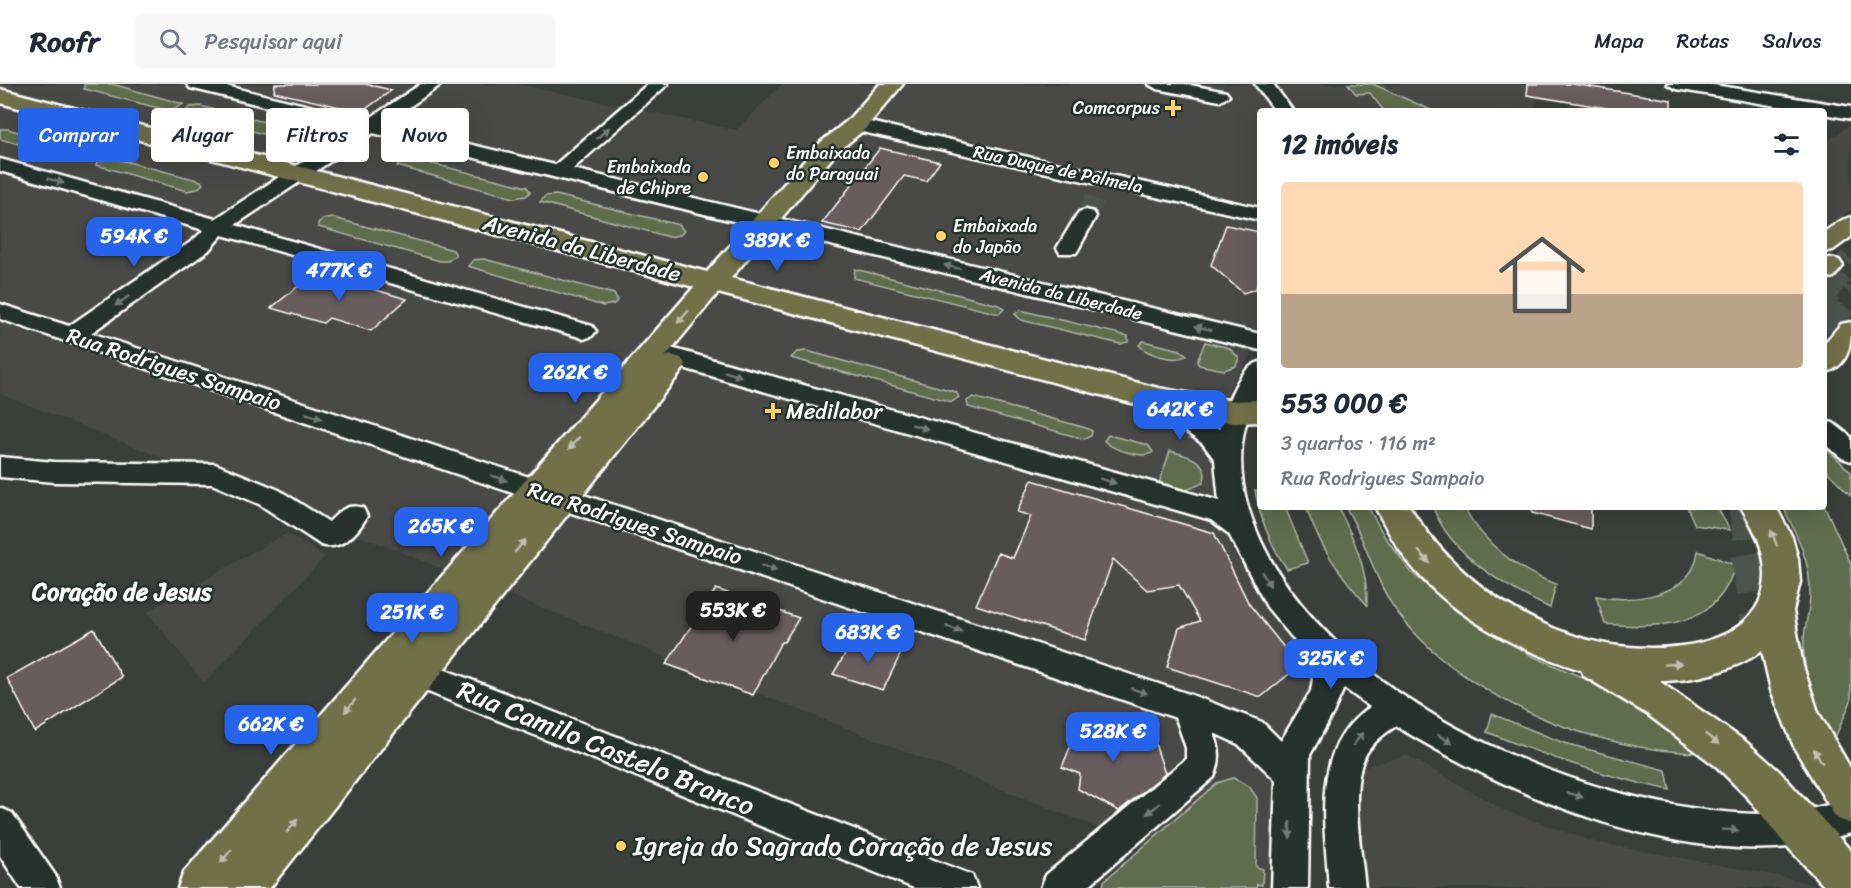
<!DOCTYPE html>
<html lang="pt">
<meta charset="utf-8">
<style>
body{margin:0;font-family:Sriracha,sans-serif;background:#f6f6f7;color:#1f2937;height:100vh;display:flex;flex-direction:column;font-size:22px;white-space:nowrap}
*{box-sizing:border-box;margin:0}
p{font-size:20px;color:#747a83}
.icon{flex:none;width:33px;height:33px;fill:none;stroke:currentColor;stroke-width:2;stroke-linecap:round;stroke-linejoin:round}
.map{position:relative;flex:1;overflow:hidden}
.details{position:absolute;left:1257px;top:24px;width:570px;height:402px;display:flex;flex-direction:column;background:#fff;border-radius:6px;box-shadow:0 6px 24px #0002}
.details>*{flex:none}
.guide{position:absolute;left:18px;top:24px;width:570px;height:54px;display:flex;gap:12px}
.price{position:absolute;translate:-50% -51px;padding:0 14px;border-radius:12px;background:#2563eb;color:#fff;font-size:20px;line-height:39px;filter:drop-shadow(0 2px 3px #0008)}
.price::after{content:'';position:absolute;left:50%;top:36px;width:18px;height:14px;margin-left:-9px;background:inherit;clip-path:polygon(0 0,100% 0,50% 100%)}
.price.current{background:#222;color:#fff}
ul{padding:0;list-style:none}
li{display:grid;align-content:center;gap:12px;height:318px;padding:0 24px}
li+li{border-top:2px solid #e0e1e3}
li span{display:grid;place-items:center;height:186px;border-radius:6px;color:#555}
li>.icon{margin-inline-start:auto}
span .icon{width:108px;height:108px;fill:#fffc;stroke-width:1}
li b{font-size:26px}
h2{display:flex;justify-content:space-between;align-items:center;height:72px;padding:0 24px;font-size:26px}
.tag{padding:0 21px;border-radius:6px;background:#fff;box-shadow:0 6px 24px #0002;font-size:21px;line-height:54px}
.tag.current{background:#2563eb;color:#fff}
header{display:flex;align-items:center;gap:36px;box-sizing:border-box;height:84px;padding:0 30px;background:#fff;border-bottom:2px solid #e0e1e3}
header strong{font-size:28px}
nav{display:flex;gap:33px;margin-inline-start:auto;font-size:21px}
.search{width:420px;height:54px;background:#f6f6f7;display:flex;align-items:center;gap:15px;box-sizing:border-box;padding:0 21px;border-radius:6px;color:#747a83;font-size:22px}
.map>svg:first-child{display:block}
</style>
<header>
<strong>Roofr</strong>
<div class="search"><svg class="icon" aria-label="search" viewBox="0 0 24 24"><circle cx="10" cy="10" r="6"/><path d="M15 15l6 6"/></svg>Pesquisar aqui</div>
<nav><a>Mapa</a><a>Rotas</a><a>Salvos</a></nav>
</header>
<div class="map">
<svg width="1851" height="804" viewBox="0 0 1851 804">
<rect width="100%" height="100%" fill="#3a3f3c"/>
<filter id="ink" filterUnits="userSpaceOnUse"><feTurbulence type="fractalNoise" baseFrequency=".0167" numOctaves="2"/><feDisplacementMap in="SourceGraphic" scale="12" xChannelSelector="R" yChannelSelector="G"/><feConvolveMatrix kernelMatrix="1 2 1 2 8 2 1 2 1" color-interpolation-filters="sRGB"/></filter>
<g filter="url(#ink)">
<g fill="#484846">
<path d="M0,0H517L736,46L782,0H1536V27H1260V257L1230,303L1225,379L1218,429L1236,473L1323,591L1291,804H1251L0,310Z"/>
<path d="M1851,40V125L1824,147V59Z"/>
<path d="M287,449L325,473L204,599L147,528Z"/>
<path d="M1407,671L1506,727L1595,758L1774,791L1828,804H1362L1348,687Z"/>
</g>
<g fill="#5f6c4d" stroke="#afb6a6" stroke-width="1.5">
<path d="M84,0H112L183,20L177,24L166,26L84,5Z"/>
<path d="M1348,0H1373L1433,27H1384L1370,9L1356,10Z"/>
<path d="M200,22L284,43L287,45L281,51L271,52L184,29L190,23Z"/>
<path d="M0,45H8L95,71L89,76L79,77L0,55Z"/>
<path d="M113,74L201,97L203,100L197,105L187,107L96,81L99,76Z"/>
<path d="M413,75L527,103L530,108L526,112L514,114L397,82L402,76Z"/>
<path d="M556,111L679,141L684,147L680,151L669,153L540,118L545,112Z"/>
<path d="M334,134L453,166L456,171L448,177H440L318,143V139L323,135Z"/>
<path d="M484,175L614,210L618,216L614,220L603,222L468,182L473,176Z"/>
<path d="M855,185L999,221L1004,225L999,230L854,194Z"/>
<path d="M1020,226L1128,252V258L1120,260L1021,236L1015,230Z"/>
<path d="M1143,257L1180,266L1187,271C1177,279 1147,271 1139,261Z"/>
<path d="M1205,258L1229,264L1239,274L1236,282L1224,286L1199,281L1197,278Z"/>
<path d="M807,267L956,308L959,313L952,318L791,274L797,268Z"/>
<path d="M973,313L1086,344L1092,347L1091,352L1084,355L968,323L967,317Z"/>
<path d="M1108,351L1148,361L1153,368C1144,376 1112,365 1104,357Z"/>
<path d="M1170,367C1186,371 1212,377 1203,399L1187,406L1159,399Z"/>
<path d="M1829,367L1851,388V412L1824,384V368Z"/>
<path d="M1255,406L1260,407V423H1285L1308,479L1287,485C1270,460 1260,436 1255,406Z"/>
<path d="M1824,421L1851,480V617L1837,649L1828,660C1818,631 1807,602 1804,571C1801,549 1810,532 1810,511C1811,478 1797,451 1783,423Z"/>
<path d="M1306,423H1338C1354,455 1368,485 1367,521C1341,492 1318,461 1306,423Z"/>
<path d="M1345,423H1368L1385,453L1411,488L1459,529L1532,572L1617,608L1706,669C1598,669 1460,615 1395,525C1373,494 1366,454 1345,423Z"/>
<path d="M1433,423H1464C1483,459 1518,487 1556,500L1550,524C1507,504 1450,471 1433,423Z"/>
<path d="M1687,423H1717L1730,446L1695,441Z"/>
<path d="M1698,467L1735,481C1719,544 1659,545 1605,540L1596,512C1626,518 1674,515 1692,486C1695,481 1697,473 1698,467Z"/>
<path d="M1492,630L1564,659L1666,686L1670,706C1607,693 1547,673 1487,648Z"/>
<path d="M1233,694L1249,702L1257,714L1256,783L1263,785L1262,801L1257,800L1256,804H1103L1104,797L1217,699Z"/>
</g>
<g fill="#675c5e" stroke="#fff" stroke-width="1.5">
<path d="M275,0H365L392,6L367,24L353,26L274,8Z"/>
<path d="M1528,0H1573L1671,16V27H1625L1527,11Z"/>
<path d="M880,64L940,78L926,97L904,92L862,148L822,139Z"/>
<path d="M1226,141L1260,148V191L1256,205L1243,209L1211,181Z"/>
<path d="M316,188L366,203L407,215L371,247L329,234L323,239L271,224Z"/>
<path d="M1032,396L1214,449L1249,520L1299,582L1261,613L1167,583L1179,544L1200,537L1179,501L1147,506L1113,475L1085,556L976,521L998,469L1013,474L1031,432L1017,428Z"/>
<path d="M1533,423H1591V445L1532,429Z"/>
<path d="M716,505L799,534L784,558H781L753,611L666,580Z"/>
<path d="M94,545L122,593L35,648L7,594Z"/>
<path d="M855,554L901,569L883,606L833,590Z"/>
<path d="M1083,632L1154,656L1165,690L1119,727L1078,705L1080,690L1062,683Z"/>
</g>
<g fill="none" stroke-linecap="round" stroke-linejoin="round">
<path stroke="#4e5250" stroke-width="20" stroke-dasharray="20 10" stroke-linecap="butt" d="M1086,132L1096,112"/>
<g stroke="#4e5250" stroke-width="25" stroke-dasharray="25 12" stroke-linecap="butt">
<path d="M1825,208L1851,175"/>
<path d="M1848,208L1851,204"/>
</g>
<g stroke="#4e5250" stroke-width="31" stroke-dasharray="31 16" stroke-linecap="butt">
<path d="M1824,210L1826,207"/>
<path d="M1824,246L1849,207"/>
<path d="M1744,423L1751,471"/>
</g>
<path stroke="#4e5250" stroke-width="39" stroke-dasharray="39 20" stroke-linecap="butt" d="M1750,470L1763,564"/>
<defs>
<g id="minor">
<path d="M187,0H218L367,36L421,0H442L385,40L555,81L648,0H668L573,85L1260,250V266L373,49L235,141L592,242L596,247L592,252L584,255L576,252L222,151L208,167L91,249L1189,610L1262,638L1281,657L1311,607L1313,595L1311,583L1301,564L1267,523L1229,450L1211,436L645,273L641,267L645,261L653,259L1219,417L1215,376L1203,360L1149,321L1145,315L1149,309L1158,306L1167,309L1219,345C1226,324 1237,284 1260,278C1260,286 1262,297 1260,305C1257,318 1249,330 1245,343C1238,372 1241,405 1251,432C1312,612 1593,733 1771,730C1798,729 1825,722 1851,715V749C1826,756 1801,763 1775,764C1647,770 1503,707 1396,642C1384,650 1373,658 1366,670C1348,703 1362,768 1365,804H1329C1325,741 1309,664 1370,623L1344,604L1333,629L1310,671L1308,804H1272L1276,696L1238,660L1214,649C1220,665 1221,677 1214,693L1086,804H1041L1046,791L1186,675V664L1176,634L0,235V220L69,242L192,157L204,146L0,87V75L215,135L354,44L190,4Z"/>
<path d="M1148,0H1185L1226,8L1229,12L1220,17L1157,5Z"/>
<path d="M1255,0H1273L1293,27H1275Z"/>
<path d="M1667,0H1708L1851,23V35L1824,30V27H1806L1676,5Z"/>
<path d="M856,35L1260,124V136L849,45L847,41Z"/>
<path d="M1086,126L1093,128L1096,132L1079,164L1076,169H1060L1057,164L1076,132L1079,128Z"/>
<path d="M1824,337L1833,339L1851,353V377L1842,374L1824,360Z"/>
<path d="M0,373L54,378L215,380L279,406L329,438C340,427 347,419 363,424L367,432C358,449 341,467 321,461L259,420L212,400L54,398L0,393Z"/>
<path d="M402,569L959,786L972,791L977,804H914L391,593L386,583L391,573Z"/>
<path d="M0,724L12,729L55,791L60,804H21L0,772Z"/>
</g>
<g id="major">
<path d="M880,0H903L864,46L837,68L731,194L1158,304L1234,317L1260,316V338L1234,339L1158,326L718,209L665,273L671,271L681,274L686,281L681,288L270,804H178L184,788L694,203L0,19V5L707,188L821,58L848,36Z"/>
<path d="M1851,133V153L1833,166L1824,168V148L1842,136Z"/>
<path d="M1851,238C1851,260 1850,282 1824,289V260L1841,240Z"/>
<path d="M1375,423H1410C1442,475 1489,516 1546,541C1571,552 1601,561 1629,563C1694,569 1785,551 1761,464C1757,449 1749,437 1741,423H1776L1792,453L1798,475L1800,498L1793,527L1803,582L1818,628L1851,685V740L1836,734L1795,665L1771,606L1762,567C1733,587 1694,597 1659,597L1745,657L1779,687L1851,767V804H1826L1784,759L1749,715L1717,683L1647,630L1584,592L1581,586C1514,565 1445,529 1403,471C1392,456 1384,439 1375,423Z"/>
</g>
<path id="highway" d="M1830,174L1839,176L1843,182L1834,193L1824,195V175Z"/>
</defs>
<use href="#minor" stroke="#fff" stroke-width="5"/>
<use href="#major" stroke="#fff" stroke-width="5"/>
<use href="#highway" stroke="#fff" stroke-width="5"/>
<use href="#minor" fill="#26332d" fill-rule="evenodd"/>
<use href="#major" fill="#70704a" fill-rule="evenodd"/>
<use href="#highway" fill="#70704a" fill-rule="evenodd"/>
</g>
<defs><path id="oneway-solid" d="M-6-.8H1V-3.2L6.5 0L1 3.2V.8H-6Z" transform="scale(1.5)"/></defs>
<g fill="#727a76">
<use href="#oneway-solid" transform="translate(603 49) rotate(-41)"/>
<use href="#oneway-solid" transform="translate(56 97) rotate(16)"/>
<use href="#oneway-solid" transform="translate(952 183) rotate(-166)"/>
<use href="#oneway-solid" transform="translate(122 217) rotate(145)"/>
<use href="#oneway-solid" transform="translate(1203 244) rotate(-166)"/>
<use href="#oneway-solid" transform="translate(733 290) rotate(16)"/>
<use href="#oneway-solid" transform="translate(314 332) rotate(18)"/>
<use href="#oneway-solid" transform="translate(920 343) rotate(16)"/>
<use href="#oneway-solid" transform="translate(499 394) rotate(19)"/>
<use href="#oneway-solid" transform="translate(1108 397) rotate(16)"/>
<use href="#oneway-solid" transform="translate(769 484) rotate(18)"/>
<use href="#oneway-solid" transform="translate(1266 495) rotate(59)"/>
<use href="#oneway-solid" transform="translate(954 545) rotate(18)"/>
<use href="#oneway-solid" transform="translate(1139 607) rotate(18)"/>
<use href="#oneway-solid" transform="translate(1358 655) rotate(-52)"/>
<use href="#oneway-solid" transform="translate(1445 655) rotate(29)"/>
<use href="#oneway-solid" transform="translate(1575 711) rotate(18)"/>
<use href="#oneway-solid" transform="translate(1153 725) rotate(140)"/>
<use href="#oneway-solid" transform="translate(1290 746) rotate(90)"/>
<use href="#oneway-solid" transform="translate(1730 746) rotate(3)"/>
</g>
<g fill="#bfbfae">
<use href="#oneway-solid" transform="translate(683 233) rotate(131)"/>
<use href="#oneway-solid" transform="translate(574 359) rotate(131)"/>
<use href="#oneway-solid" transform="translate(1774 454) rotate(-111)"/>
<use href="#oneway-solid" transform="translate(520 462) rotate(-51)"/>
<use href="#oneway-solid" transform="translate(1424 473) rotate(49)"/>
<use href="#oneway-solid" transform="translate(1673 580) rotate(-4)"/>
<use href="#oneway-solid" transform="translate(350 622) rotate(130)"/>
<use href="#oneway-solid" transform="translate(1712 655) rotate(38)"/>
<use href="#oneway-solid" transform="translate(1818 672) rotate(-121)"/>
<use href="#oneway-solid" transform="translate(292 742) rotate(-51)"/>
<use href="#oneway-solid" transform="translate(226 772) rotate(129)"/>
</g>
</g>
<g fill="#ffd166" stroke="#26332d" stroke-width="2">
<path d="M1170 15h6v6h6v6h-6v6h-6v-6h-6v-6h6z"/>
<circle cx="774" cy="79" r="6"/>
<circle cx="703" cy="93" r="6"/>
<circle cx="941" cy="152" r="6"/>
<path d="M770 318h6v6h6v6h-6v6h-6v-6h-6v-6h6z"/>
<circle cx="621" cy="762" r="6"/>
</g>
<g text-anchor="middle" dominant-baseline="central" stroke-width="5" stroke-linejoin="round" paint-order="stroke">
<g font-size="18" fill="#fff" stroke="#26332d" text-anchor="end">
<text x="1160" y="24">Comcorpus</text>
<text x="786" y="69" text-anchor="start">Embaixada<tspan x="786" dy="21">do Paraguai</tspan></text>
<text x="691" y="83">Embaixada<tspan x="691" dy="21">de Chipre</tspan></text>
<text x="953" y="142" text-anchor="start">Embaixada<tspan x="953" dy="21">do Japão</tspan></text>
</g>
<g font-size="18" fill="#fff" stroke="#26332d">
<text transform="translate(1058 85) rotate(12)">Rua Duque de Palmela</text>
<text transform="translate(1061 210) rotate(14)">Avenida da Liberdade</text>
</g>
<g font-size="22" fill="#fff" stroke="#26332d">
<text transform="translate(582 164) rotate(15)">Avenida da Liberdade</text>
<text transform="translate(174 285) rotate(18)">Rua Rodrigues Sampaio</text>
<text transform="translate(635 439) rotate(18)">Rua Rodrigues Sampaio</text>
</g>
<g font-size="22" fill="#fff" stroke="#26332d" text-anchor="start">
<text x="786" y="327">Medilabor</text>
</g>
<g font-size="24" font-weight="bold" fill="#fff" stroke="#26332d">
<text x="122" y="508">Coração de Jesus</text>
</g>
<g font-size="27" fill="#fff" stroke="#26332d">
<text transform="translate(606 664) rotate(22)">Rua Camilo Castelo Branco</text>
</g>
<g font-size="27" fill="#fff" stroke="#26332d" text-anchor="start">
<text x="633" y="762">Igreja do Sagrado Coração de Jesus</text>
</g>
</g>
</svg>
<b class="price" style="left:134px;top:184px">594K €</b>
<b class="price" style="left:777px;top:188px">389K €</b>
<b class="price" style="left:339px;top:218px">477K €</b>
<b class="price" style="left:575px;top:320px">262K €</b>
<b class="price" style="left:1180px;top:357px">642K €</b>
<b class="price" style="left:441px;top:474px">265K €</b>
<b class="price current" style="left:733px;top:558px">553K €</b>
<b class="price" style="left:412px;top:560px">251K €</b>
<b class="price" style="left:868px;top:580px">683K €</b>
<b class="price" style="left:1331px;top:606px">325K €</b>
<b class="price" style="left:271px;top:672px">662K €</b>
<b class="price" style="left:1113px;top:679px">528K €</b>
<div class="guide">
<a class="tag current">Comprar</a>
<a class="tag">Alugar</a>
<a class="tag">Filtros</a>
<a class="tag">Novo</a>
</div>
<section class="details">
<h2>12 imóveis<svg class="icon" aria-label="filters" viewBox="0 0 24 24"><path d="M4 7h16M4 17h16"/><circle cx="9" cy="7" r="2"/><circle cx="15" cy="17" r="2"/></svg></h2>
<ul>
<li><span style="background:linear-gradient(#ffd9b3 60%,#b9a48a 0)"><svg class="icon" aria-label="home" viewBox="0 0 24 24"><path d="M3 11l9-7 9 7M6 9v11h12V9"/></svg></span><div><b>553 000 €</b><p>3 quartos · 116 m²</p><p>Rua Rodrigues Sampaio</p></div></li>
</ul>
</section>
</div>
